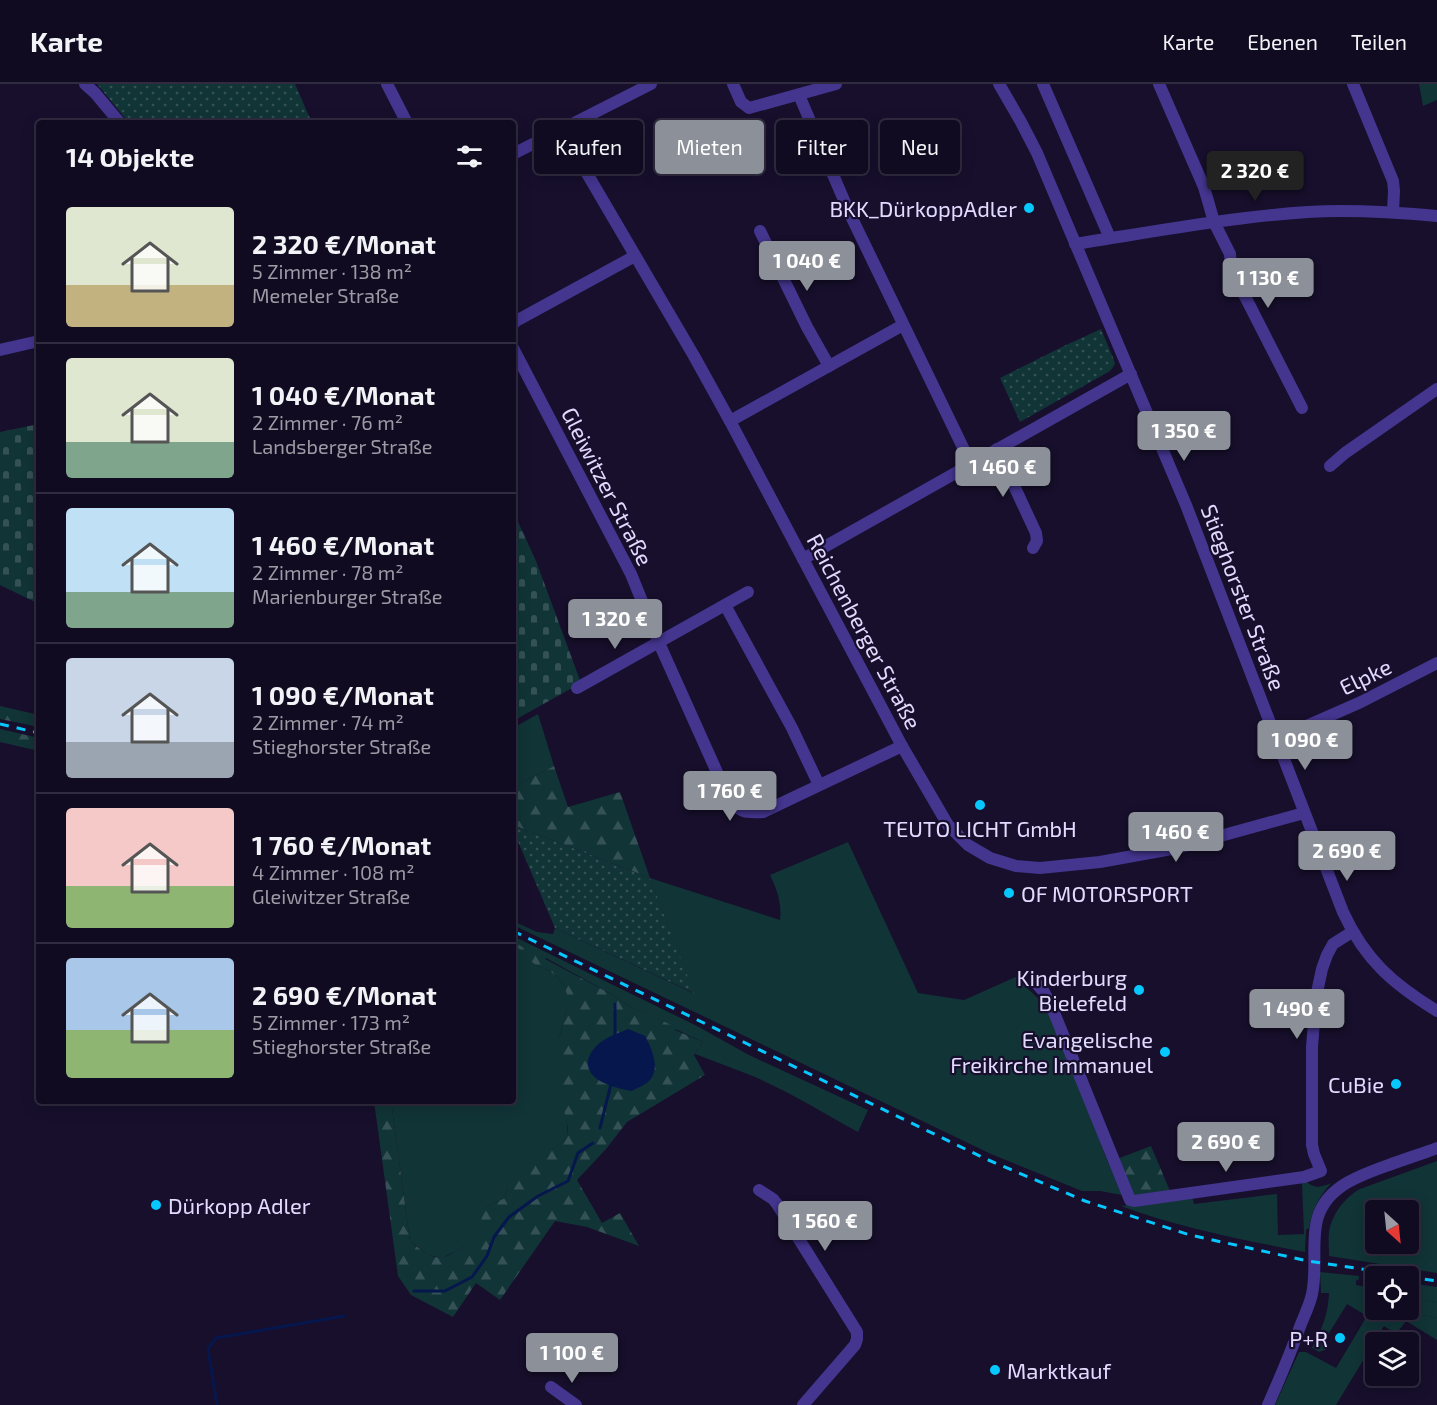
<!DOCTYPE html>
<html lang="de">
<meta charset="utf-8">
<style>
body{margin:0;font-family:"Exo 2",sans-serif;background:#1e192e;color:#f1f3f6;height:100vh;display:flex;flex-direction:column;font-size:22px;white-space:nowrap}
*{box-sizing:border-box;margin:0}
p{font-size:20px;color:#9c9ba5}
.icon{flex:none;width:33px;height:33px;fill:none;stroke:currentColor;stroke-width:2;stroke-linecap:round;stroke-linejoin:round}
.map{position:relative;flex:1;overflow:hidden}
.side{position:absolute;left:36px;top:36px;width:480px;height:984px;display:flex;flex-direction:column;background:#110b21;border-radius:6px;box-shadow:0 3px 15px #0003,0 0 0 2px #302b3f}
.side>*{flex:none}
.banner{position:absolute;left:534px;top:36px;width:570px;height:54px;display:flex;gap:12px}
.needle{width:39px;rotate:153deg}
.fabs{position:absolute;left:1365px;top:1116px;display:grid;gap:12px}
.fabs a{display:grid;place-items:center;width:54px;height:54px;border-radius:6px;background:#110b21;box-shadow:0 3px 15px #0003,0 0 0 2px #302b3f;font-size:30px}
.price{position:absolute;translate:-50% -51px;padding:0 14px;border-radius:6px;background:#8c9099;color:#fff;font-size:20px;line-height:39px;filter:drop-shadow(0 2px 3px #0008)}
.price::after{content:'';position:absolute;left:50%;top:36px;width:18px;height:14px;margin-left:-9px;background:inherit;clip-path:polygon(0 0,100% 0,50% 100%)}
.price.current{background:#222;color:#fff}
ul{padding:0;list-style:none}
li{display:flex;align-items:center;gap:18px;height:150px;padding:0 30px}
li+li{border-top:2px solid #302b3f}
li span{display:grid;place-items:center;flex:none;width:168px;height:120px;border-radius:6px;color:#555}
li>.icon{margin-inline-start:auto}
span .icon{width:72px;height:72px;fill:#fffc;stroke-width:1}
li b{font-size:26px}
h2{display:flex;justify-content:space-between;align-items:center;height:72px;padding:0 30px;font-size:26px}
.tag{padding:0 21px;border-radius:6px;background:#110b21;box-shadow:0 3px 15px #0003,0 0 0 2px #302b3f;font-size:21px;line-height:54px}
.tag.current{background:#8c9099;color:#fff}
header{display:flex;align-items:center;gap:36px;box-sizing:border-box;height:84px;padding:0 30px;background:#110b21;border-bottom:2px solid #302b3f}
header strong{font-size:28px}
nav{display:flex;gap:33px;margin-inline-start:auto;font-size:21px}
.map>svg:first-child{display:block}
</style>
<header>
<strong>Karte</strong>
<nav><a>Karte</a><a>Ebenen</a><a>Teilen</a></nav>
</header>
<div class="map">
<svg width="1437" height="1321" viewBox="0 0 1437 1321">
<defs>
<pattern id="forest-firs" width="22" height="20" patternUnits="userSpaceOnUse" patternTransform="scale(1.5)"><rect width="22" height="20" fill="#113437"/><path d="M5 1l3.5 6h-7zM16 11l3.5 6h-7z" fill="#345155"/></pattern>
<pattern id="cemetery-stones" width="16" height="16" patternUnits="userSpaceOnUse" patternTransform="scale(1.5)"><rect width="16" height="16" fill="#113437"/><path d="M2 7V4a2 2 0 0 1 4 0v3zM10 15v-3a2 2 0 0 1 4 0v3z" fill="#345155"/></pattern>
<pattern id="park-dots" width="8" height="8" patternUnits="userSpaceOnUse" patternTransform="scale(1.5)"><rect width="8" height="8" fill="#113437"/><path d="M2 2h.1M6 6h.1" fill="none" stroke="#345155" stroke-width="1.8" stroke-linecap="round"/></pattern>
</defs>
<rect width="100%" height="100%" fill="#170f2c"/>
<g fill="#113437" fill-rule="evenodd">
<path d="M1419,0H1437V16L1423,22Z"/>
<path d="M538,630L554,682L513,703V644Z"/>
<path d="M848,758L918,909L964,916L1034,885L1024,895L1025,902L1045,921L1073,986L1105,1071L1122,1111L1100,1107H1082L991,1070L513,841V837L537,848L553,850L555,844L693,909L650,794L780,836C782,819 777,806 770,791Z"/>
<path d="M513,852L697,942L749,971L868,1026L858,1048C824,1029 791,1009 755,993C736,985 715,978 695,970L703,958L675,945V943L629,922L611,910L546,874L536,881L551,888L558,894L563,900L567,910V924L559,955L568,1051L562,1058L507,1105L505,1114L486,1123L478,1149L472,1157L460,1165L442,1174L428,1171L410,1157L391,1017H513Z"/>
<path d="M1437,1077V1189L1329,1172C1329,1164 1328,1155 1329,1148C1332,1130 1345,1113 1360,1105ZM1376,1126H1408V1160H1376Z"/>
<path d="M1307,1098C1314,1105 1323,1103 1331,1099C1318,1115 1313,1124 1309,1144L1306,1146L1305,1168C1243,1156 1180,1144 1121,1122L1192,1112L1194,1120L1277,1110L1278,1151L1304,1150L1302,1099Z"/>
<path d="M1320,1188L1359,1192V1195L1356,1197V1201L1367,1203L1369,1197L1375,1198L1376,1226H1396L1437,1234V1256L1406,1237L1396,1250L1384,1242L1336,1321H1275L1299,1268H1306L1336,1284L1367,1232L1347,1220L1324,1257L1329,1261L1327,1265L1319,1268L1312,1264C1322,1244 1328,1232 1329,1209H1321Z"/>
<path d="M1409,1199L1437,1203V1218L1409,1214Z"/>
</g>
<g fill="url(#forest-firs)">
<path d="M0,622L39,631V643L0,635Z"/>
<path d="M0,645L39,654V667L0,658Z"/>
<path d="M554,682L568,723L620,708L650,794L513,741V703Z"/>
<path d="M515,859L611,910L629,922L676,943L675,946L703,958L694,971L705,991L627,1038L606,1065L577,1096L602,1139L620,1129L639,1162L587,1143L555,1137L500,1216L476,1199L453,1233L411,1211L398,1192L374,1017H391L410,1157C419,1164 431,1176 443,1173C447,1173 452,1169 456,1167C472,1159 484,1146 481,1127L486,1123L505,1114L507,1105L514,1096L562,1058L568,1051V1045L563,1021L558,976L559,955L567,924V910L563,900L558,894L551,888L536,881L524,872Z"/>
<path d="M1151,1062L1170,1107L1134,1112L1117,1075Z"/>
<path d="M1409,1214L1437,1218V1234L1397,1226H1408Z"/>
</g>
<g fill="url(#cemetery-stones)">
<path d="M39,340V520L0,501V348Z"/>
<path d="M513,427L536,477L581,599L513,637Z"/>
</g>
<g fill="url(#park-dots)">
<path d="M97,0H295L312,39H129Z"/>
<path d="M1101,245L1114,276L1115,280L1110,287L1020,338L1000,294L1066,261Z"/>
<path d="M513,741L650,794L694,909L555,844L513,746Z"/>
</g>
<path fill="#06174e" d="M628,945L645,952C652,965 661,985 649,997C645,1001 637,1004 632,1007C617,1004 586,998 588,977C589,970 595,962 601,958C609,952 619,949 628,945Z"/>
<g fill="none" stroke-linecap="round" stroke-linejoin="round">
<g stroke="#06174e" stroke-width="3">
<path d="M615,920V955"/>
<path d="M600,1044L611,1000"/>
<path d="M414,1207H445L472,1193L487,1172L494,1153L509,1133L538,1112L568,1097L578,1069L593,1059"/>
<path d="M217,1321L208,1265L216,1254L344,1232"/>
</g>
<g stroke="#44358f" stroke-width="12">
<path d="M85,0L95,9L120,39"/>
<path d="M387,0L407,39"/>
<path d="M733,0L741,18L749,24L836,0"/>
<path d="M999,0L1021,38L1037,69L1186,421L1343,828C1365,876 1393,900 1437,927"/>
<path d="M1043,0L1110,154"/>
<path d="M1159,0L1204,103L1214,138L1230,170L1231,185L1302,324"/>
<path d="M1353,0L1393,97L1394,107L1393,128"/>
<path d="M799,11L849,128L971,380"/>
<path d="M561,45L694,272L730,337L902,662L948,741L968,761L990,774L1016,782L1040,784L1100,778L1177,764L1304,729"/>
<path d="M513,70L651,0"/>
<path d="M760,147L807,243L829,282"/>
<path d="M1075,160C1152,148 1230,133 1308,128C1351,125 1394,128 1437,132"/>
<path d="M513,240L516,237L635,172"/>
<path d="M513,264L631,490L659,559L729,715C740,729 746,729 763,728L902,662"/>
<path d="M0,266L39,257"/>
<path d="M730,337L903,241"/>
<path d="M997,365L1036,449L1037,457L1033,464"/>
<path d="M1330,382L1345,369L1437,305"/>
<path d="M803,475L1131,290"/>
<path d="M725,521L792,644L819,701"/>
<path d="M577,604L748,508"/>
<path d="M1277,655L1361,618L1437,579"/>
<path d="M1036,899L1044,908L1051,921L1130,1116L1134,1117L1304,1093L1321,1087L1314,1070L1312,1061V963L1316,913L1322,885L1327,871L1333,860L1352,848"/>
<path d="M759,1106L773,1115L777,1120L857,1248V1255L855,1261L803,1321"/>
<path d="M551,1303L576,1321"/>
<path d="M1268,1321C1280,1294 1291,1268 1301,1240C1305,1230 1310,1220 1312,1210C1317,1187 1312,1164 1316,1141C1322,1104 1358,1092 1389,1081C1405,1075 1421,1070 1437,1064"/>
</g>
<g stroke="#06c8ff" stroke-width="3" stroke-dasharray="9 8" stroke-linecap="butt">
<path d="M0,640L39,649"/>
<path d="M513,847L986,1075L1085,1117L1190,1151L1308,1177L1408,1192"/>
<path d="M1408,1193L1437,1197"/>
</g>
</g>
<g fill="#06c8ff" stroke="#170f2c" stroke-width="2">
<circle cx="1029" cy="124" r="6"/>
<circle cx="980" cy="721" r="6"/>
<circle cx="1009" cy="809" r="6"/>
<circle cx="1139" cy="906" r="6"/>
<circle cx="1165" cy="968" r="6"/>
<circle cx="1396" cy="1000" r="6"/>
<circle cx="156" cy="1121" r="6"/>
<circle cx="1340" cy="1254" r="6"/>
<circle cx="995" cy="1286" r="6"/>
</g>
<g text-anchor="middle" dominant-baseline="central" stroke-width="4.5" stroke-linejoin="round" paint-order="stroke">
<g font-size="22" fill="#e3daff" stroke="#170f2c" text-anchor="end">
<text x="1017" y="124">BKK_DürkoppAdler</text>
<text x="980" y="744" text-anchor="middle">TEUTO LICHT GmbH</text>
<text x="1021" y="809" text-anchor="start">OF MOTORSPORT</text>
<text x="1127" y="893">Kinderburg<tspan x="1127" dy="25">Bielefeld</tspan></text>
<text x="1153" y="955">Evangelische<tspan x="1153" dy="25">Freikirche Immanuel</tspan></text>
<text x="1384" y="1000">CuBie</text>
<text x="168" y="1121" text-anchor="start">Dürkopp Adler</text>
<text x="1328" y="1254">P+R</text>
<text x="1007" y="1286" text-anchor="start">Marktkauf</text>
</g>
<g font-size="22" fill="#e3daff" stroke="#170f2c">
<text transform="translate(608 402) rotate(63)">Gleiwitzer Straße</text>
<text transform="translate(1244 513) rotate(69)">Stieghorster Straße</text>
<text transform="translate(865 547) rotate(62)">Reichenberger Straße</text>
<text transform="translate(1365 592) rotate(-26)">Elpke</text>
</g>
</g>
</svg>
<div class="fabs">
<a><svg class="needle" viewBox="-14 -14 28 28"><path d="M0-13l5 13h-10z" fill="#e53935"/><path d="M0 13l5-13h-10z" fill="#9c9ba5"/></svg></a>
<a><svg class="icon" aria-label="locate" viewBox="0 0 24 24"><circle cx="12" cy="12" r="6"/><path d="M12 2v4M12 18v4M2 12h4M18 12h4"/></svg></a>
<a><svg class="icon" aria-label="layers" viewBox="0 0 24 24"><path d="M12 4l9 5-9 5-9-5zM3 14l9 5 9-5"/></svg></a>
</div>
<b class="price current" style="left:1255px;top:118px">2 320 €</b>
<b class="price" style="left:807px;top:208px">1 040 €</b>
<b class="price" style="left:1268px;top:225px">1 130 €</b>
<b class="price" style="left:1184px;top:378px">1 350 €</b>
<b class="price" style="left:1003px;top:414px">1 460 €</b>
<b class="price" style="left:615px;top:566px">1 320 €</b>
<b class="price" style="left:1305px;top:687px">1 090 €</b>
<b class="price" style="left:730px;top:738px">1 760 €</b>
<b class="price" style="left:1176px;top:779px">1 460 €</b>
<b class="price" style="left:1347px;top:798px">2 690 €</b>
<b class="price" style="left:1297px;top:956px">1 490 €</b>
<b class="price" style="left:1226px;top:1089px">2 690 €</b>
<b class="price" style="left:825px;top:1168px">1 560 €</b>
<b class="price" style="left:572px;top:1300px">1 100 €</b>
<div class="banner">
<a class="tag">Kaufen</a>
<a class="tag current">Mieten</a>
<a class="tag">Filter</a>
<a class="tag">Neu</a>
</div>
<section class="side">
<h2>14 Objekte<svg class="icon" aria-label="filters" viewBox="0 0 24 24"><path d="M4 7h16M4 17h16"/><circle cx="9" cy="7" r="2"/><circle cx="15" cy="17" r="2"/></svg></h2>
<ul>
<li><span style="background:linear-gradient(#dfe7d0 65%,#c2b280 0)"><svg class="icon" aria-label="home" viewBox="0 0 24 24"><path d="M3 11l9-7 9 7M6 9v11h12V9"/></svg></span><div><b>2 320 €/Monat</b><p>5 Zimmer · 138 m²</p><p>Memeler Straße</p></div></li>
<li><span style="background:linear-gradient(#dfe7d0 70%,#7fa58c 0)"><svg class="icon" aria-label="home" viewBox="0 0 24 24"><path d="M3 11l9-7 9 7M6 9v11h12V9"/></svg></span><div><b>1 040 €/Monat</b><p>2 Zimmer · 76 m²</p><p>Landsberger Straße</p></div></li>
<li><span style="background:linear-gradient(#bfe0f5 70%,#7fa58c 0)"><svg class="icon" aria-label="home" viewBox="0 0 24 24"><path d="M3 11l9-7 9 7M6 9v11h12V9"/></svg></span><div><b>1 460 €/Monat</b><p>2 Zimmer · 78 m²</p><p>Marienburger Straße</p></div></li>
<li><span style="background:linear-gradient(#c9d6e8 70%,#9aa5b1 0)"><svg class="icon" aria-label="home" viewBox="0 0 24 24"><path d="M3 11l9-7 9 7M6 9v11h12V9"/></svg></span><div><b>1 090 €/Monat</b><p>2 Zimmer · 74 m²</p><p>Stieghorster Straße</p></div></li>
<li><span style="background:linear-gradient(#f6c9c9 65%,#8fb573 0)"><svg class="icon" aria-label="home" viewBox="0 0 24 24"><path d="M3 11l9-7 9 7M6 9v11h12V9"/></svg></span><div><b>1 760 €/Monat</b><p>4 Zimmer · 108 m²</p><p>Gleiwitzer Straße</p></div></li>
<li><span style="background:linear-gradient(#a9c7e8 60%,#8fb573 0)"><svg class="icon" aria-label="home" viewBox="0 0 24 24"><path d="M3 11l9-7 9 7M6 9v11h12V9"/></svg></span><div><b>2 690 €/Monat</b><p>5 Zimmer · 173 m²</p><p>Stieghorster Straße</p></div></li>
</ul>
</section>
</div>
